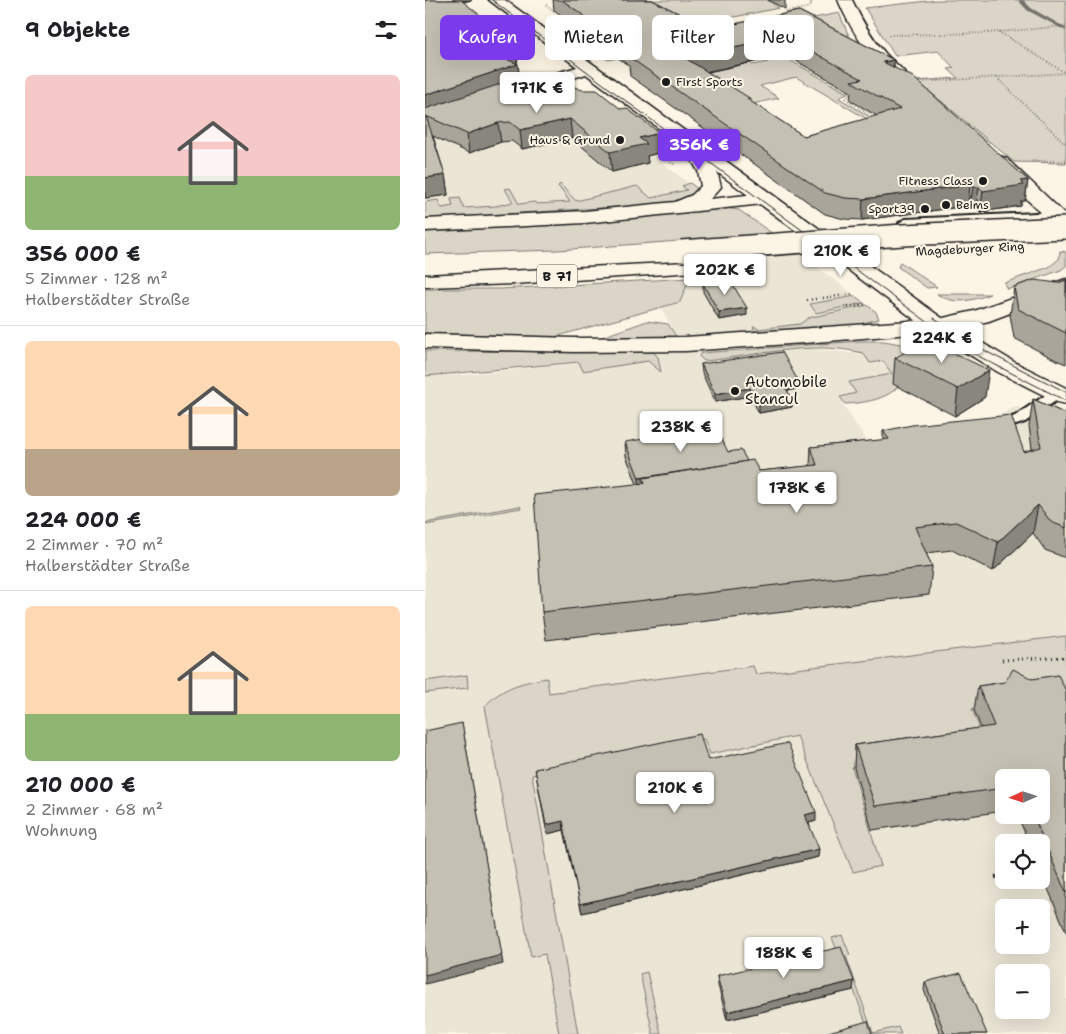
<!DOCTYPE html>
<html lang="de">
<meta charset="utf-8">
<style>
body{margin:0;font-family:"Shantell Sans",sans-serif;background:#f2f2f2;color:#202124;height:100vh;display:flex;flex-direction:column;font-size:19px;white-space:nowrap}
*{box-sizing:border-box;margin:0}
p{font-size:16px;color:#757577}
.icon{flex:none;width:28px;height:28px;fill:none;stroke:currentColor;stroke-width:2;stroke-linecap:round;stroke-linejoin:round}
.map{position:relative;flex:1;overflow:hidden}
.side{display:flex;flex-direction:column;background:#fff;width:425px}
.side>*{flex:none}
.hud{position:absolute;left:15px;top:15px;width:475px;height:45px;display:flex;gap:10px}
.needle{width:32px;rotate:267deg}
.fabs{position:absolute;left:570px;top:769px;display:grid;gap:10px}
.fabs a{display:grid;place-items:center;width:55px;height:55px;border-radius:8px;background:#fff;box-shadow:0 5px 20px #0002;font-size:25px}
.price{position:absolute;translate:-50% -42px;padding:0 11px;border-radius:5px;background:#fff;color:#222;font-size:16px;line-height:32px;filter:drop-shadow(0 1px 2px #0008)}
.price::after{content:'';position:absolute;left:50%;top:30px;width:15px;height:11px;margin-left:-8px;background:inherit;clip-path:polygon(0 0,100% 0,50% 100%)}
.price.active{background:#7c3aed;color:#fff}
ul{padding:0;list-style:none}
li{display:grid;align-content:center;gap:10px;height:265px;padding:0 25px}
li+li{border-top:1px solid #e0e0e0}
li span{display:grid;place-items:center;height:155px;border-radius:8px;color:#555}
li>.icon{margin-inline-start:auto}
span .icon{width:90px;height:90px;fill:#fffc;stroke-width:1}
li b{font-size:21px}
h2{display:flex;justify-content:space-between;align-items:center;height:60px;padding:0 25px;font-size:21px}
.chip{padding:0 18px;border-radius:8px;background:#fff;box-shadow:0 5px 20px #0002;font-size:18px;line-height:45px}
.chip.active{background:#7c3aed;color:#fff}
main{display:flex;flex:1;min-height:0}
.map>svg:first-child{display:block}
</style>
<main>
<section class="side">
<h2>9 Objekte<svg class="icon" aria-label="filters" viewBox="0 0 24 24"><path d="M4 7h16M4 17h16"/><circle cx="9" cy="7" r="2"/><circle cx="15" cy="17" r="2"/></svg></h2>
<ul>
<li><span style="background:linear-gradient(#f6c9c9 65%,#8fb573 0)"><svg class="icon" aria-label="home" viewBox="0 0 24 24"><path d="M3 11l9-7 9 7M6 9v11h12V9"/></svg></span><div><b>356 000 €</b><p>5 Zimmer · 128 m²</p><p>Halberstädter Straße</p></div></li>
<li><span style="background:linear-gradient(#ffd9b3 70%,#b9a48a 0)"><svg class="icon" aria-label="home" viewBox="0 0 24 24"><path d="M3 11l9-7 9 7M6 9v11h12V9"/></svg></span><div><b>224 000 €</b><p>2 Zimmer · 70 m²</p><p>Halberstädter Straße</p></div></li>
<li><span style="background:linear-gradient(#ffd9b3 70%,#8fb573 0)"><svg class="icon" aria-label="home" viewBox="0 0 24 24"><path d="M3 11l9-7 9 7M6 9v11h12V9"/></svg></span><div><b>210 000 €</b><p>2 Zimmer · 68 m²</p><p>Wohnung</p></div></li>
</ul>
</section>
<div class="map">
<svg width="641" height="1034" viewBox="0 0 641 1034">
<rect width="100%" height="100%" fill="#fcf5e5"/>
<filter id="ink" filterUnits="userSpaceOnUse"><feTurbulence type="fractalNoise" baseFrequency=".02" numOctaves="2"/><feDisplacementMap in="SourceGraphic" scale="10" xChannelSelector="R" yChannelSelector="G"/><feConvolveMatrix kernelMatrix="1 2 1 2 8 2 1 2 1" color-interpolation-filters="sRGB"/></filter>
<g filter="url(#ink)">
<g fill="#ebe5d6" fill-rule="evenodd">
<path d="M203,126L238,153L228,156L271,189L264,198L0,210V132Z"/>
<path d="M348,234L452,312L455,320L432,326L303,336L252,337L236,308L255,302L265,278L257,241Z"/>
<path d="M385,349L438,354L476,375L447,392L414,398L447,449L558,426L590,406L641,432V1034H0V350L36,375L152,363L221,353ZM579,778H616V815H579ZM579,842H616V880H579ZM579,908H616V945H579ZM579,972H616V1010H579Z"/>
</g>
<g fill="#dbd5c8" stroke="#7c7872">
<path d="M210,0H342L354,8L284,22L303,35L414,13L424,36L437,54L396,50L361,58L422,93L414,98L462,127V131L371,77L335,86L354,98L315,107L260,77L317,64L294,45L328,65L343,62L316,45L293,37L183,60L142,31L149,30L163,40L167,39L187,51Z"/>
<path d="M512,0H641V163L589,162L492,81L533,78L523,69L529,68L513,51L470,56L440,8Z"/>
<path d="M265,183L274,190C267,200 249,202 238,204L0,219V202L13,200L16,208L28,206L26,199L35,198L39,208L71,206L88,202L80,189L85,188L94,204L110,202L111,204L145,202L133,186L135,184L151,201L212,186L226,198L262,190L257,186Z"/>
<path d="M300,208L314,210L348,234L133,250L0,254V232L151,223Z"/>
<path d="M635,251L641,252V266L636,270L582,289L579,283L624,267L634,259Z"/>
<path d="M475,262L512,287L502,288L473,267Z"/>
<path d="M265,278L255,302L129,337L0,333V289H75Z"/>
<path d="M512,294H565C548,301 528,305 512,294Z"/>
<path d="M430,296L439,303L391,313L385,304Z"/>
<path d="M442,305L451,312L454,319L431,325L331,333L328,327H331L333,329L375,324L383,318Z"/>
<path d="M222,321L243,324L251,336L174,338Z"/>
<path d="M435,341H459L493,347C487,359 482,375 474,385C463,400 437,403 420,404L415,397L431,393L424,382L467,374L458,361L445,363L438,353C387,340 331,356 279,361L274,356L276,353Z"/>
<path d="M0,351L228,352L233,357L236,372L223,361L158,371L154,362L0,376Z"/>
<path d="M95,506L96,508L0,525V523Z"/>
<path d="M641,636V722L581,704L547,709L563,749L427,767L456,866L428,872L372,736L285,754L279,739L107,775L153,1034H134L120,954L106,957L60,706C77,687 98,682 122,678L124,693L328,666L331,674Z"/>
<path d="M42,675L43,688L0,693V681Z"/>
<path d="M417,935L425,955L421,956L448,1033L473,1027L476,1034H445L416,955H414L407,938Z"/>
<path d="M222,972L236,1034H228L215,974Z"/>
</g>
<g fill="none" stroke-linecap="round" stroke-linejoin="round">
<path fill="#75726c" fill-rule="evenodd" d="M593,0H598L606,8L641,28V31L602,10Z"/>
<defs>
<g id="lane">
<path d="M632,212L636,214L638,216L636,218L480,227L474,223L480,219Z"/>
<path d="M633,389L638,390L640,393L638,396L600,422L568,433L563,432L561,429L563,426L590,416L628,390Z"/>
</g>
<g id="street">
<path d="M413,0H427C436,19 446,37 460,53C467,61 476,67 482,75L480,78H468C443,56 426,31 413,0Z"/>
<path d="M574,156L581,158L641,215V232L634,230L567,166L565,162L567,158Z"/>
<path d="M641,279V292L564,321L513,333L505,331L502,326L505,321L549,311Z"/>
</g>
<path id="secondary" d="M64,0H80L521,321L589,362L641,388V404L632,402L573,372L505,331L161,74L98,94H86L84,90L86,86L152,67Z"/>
<g id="highway">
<path d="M267,140L273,141L292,171L296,187L285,199L340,193L347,195L350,199L347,203L160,223L0,231V219L160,211L250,202L267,195L276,186L273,171L258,145L261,141Z"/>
<path d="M263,262L270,264L274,268L270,272L89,284L0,287V275Z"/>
<path d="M513,319L521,321L524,326L521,331L379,343L261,351L149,352L0,348V334L149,338L261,337Z"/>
</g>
</defs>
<use href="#lane" stroke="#1c1c1c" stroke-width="4"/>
<use href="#street" stroke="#1c1c1c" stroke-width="3"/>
<use href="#secondary" stroke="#1c1c1c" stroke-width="3"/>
<use href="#highway" stroke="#1c1c1c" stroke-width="3"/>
<g stroke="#1c1c1c" stroke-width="2" stroke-dasharray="0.5 2.5" stroke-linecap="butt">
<path d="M121,5L128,10V14"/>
<path d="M361,12L386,7V1L383,0"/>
<path d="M574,32L639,72"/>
<path d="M464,35L562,33L641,26"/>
<path d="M374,63L425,93L421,98L422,100L452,118"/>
<path d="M572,78L641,144"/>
<path d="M494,82L641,73"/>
<path d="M504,92L564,143"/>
<path d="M241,155L244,161L250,165"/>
<path d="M607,161H641"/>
</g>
<g stroke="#1c1c1c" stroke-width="2.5" stroke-dasharray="1 3" stroke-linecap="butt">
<path d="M382,300L429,294"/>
<path d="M419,308L442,304"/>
</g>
<path stroke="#1c1c1c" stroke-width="3" stroke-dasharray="1 4" stroke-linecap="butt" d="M577,660L641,657"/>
<path stroke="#1c1c1c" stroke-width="4" stroke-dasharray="2 5" stroke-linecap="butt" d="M570,877L579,876"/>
<use href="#lane" fill="#fcf5e5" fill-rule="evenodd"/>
<use href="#street" fill="#fcf5e5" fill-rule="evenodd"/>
<use href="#secondary" fill="#fcf5e5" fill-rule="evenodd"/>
<use href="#highway" fill="#fcf5e5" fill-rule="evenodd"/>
<g stroke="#1c1c1c" stroke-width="1">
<path d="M67,0L205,104L523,337L557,358L641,401"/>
<path d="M509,318L564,353L641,392"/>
</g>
<defs>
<path id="highway-bridge" d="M256,251L478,235L641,228"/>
</defs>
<use href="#highway-bridge" stroke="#1c1c1c" stroke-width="24" stroke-linecap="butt"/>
<use href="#highway-bridge" stroke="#fcf5e5" stroke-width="21"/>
</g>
<g fill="#a9a59a" stroke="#1c1c1c" fill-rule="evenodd">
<path d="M0,0H47L38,2L93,61H92V63L95,77L196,109L235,133L236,152L222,156L223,163L187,172L147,138L97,149L87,141L76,142L44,153L8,136L20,175L23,195L0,198Z"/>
<path d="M128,0H227L285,29L374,11L469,60V67L603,180L600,201H596V206L555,212L551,208H545L543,206L437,220L419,219L400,214L205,76L204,66L129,10ZM361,55L426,92L425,100L452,116L379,136L326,102L283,72Z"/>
<path d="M343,0H360V9Z"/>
<path d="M641,280V364L631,360L589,338L585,315L589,287L633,283Z"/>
<path d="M278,284L322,315L294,320L278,292Z"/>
<path d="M470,358L560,397L530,416L468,384Z"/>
<path d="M276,364L373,389L362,391L367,407L334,413L325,396L290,402L277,373Z"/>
<path d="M608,399L641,414V558L620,550L608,533L568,571L527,550L501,553L507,567L504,595L121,640L117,612L212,484L201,456L200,442L303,452L322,461L334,471L385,466L386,447L458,440V431L599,452L607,449L604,426Z"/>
<path d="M607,679L641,691V932L616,872V842H604L592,815H616V778H579V811L447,830L429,768L430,745L556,728L549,710L553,686Z"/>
<path d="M283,760L391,821L384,823L393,857L157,913L139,830L122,834L110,769Z"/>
<path d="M292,976L428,990L302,1020L293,985Z"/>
<path d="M500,982L562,1034H515L499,990Z"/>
</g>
<g fill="#89867d" stroke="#1c1c1c">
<path d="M22,0H47L23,4Z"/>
<path d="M361,37V55L261,76L260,58Z"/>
<path d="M91,44L92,64L64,52L88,45Z"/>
<path d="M469,60L468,79L458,62Z"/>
<path d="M93,64L95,82L0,114V95Z"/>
<path d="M145,119L147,138L97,149L95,130Z"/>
<path d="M73,123L76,142L44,153L42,134Z"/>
<path d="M235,133L236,152L222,156L223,163L187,172L185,152L214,138Z"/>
<path d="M20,175L23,195L0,198V178Z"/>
<path d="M603,180L600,201H596V206L555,212L558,191L595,181Z"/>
<path d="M545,185L543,206L437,220L438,199Z"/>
<path d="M548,187H554L551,208H545Z"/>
<path d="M322,308V315L294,320V312Z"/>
<path d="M564,370L560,397L530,416L533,389Z"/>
<path d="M373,381V389L358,391V383Z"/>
<path d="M325,388V396L290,402V394Z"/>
<path d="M367,399V407L334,413V404Z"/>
<path d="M322,461L218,478L219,492H215L214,478Z"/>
<path d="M613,505L608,533L568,571L573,542Z"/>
<path d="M37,723L78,964L0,984V975Z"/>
<path d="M391,812V821L380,824V815Z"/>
<path d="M138,821L139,830L122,834L121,825Z"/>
<path d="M394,849L393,857L157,913L155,904Z"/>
<path d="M429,981L428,990L302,1020V1012Z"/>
</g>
<g fill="#c4c0b3" stroke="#1c1c1c" fill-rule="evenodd">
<path d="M0,0H36L91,44L88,45L91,47L64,52L93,64L0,95Z"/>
<path d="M137,0H227L285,29L374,11L469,60L458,62L488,77L603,180L595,181L599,185L558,191L554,187H548L545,185L438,199L420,198L400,193L204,57L214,55ZM361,37L437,79L426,81L475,109L379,136L322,99H326L260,58Z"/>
<path d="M112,72L157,90H172L196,109L201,108L235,133L214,138L222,144L185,152L145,119L95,130L85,122L73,123L42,134L1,116L20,175L0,178V109Z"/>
<path d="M305,280L322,308L294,312L278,284Z"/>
<path d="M609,280L633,283L641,280V333L593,309L589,287Z"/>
<path d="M501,340L564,370L533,389L470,358Z"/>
<path d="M357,352L373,381L358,383L367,399L334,404L325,388L290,394L276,364Z"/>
<path d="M608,399L641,414V528L626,522L613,505L573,542L531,522L490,527L507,567L117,612L109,495L220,483L218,478L328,460L334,471L392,465L386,447L464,439L458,431L487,425L586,415L599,452L616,447Z"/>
<path d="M291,427L303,452L316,450L322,461L214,478L200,442Z"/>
<path d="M588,669L607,679L633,675L641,691V893L608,815H616V778H579V788L450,806L430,745L569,726L553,686L580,682Z"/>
<path d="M37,723L77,955L0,975V731Z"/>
<path d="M275,734L283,760L363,743L391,812L380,815L394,849L155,904L138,821L121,825L110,769Z"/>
<path d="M416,947L429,981L302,1012L292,976Z"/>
<path d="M536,973L562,1034H520L500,982Z"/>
<path d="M443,1021L447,1034H396Z"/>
</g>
</g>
<g fill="#1c1c1c" stroke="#fcf5e5" stroke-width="2">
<circle cx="241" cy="82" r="5"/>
<circle cx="195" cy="140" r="5"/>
<circle cx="558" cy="181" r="5"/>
<circle cx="521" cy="205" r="5"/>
<circle cx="500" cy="209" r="5"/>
<circle cx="310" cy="391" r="5"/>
</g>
<g text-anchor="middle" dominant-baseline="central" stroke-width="4" stroke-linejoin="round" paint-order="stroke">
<g font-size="12" fill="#1c1c1c" stroke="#fcf5e5" text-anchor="end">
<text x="251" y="82" text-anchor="start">First Sports</text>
<text x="185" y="140">Haus &amp; Grund</text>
<text x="548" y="181">Fitness Class</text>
<text x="531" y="205" text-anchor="start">Beims</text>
<text x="490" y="209">Sport39</text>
</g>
<g font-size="12" fill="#1c1c1c" stroke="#fcf5e5">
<text transform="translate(545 249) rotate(-3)">Magdeburger Ring</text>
</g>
<rect fill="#fcf5e5" stroke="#5f5d58" stroke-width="1" x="112" y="264.5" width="40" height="23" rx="4"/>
<g font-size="14" font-weight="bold" fill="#1c1c1c">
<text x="132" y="276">B 71</text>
</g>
<g font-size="15" fill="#1c1c1c" stroke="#fcf5e5" text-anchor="start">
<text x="320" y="382">Automobile<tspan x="320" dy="17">Stancul</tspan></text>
</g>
</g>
</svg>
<div class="fabs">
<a><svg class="needle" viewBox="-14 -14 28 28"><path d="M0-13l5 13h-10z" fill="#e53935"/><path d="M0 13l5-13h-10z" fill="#757577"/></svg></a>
<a><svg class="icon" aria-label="locate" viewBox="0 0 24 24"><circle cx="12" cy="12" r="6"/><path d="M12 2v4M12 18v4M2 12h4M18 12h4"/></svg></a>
<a>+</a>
<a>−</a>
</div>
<b class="price" style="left:112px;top:114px">171K €</b>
<b class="price active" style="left:274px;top:171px">356K €</b>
<b class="price" style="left:416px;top:277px">210K €</b>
<b class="price" style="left:300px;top:296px">202K €</b>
<b class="price" style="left:517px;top:364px">224K €</b>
<b class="price" style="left:256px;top:453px">238K €</b>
<b class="price" style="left:372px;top:514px">178K €</b>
<b class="price" style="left:250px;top:814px">210K €</b>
<b class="price" style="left:359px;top:979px">188K €</b>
<div class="hud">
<a class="chip active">Kaufen</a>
<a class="chip">Mieten</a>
<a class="chip">Filter</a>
<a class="chip">Neu</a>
</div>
</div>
</main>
